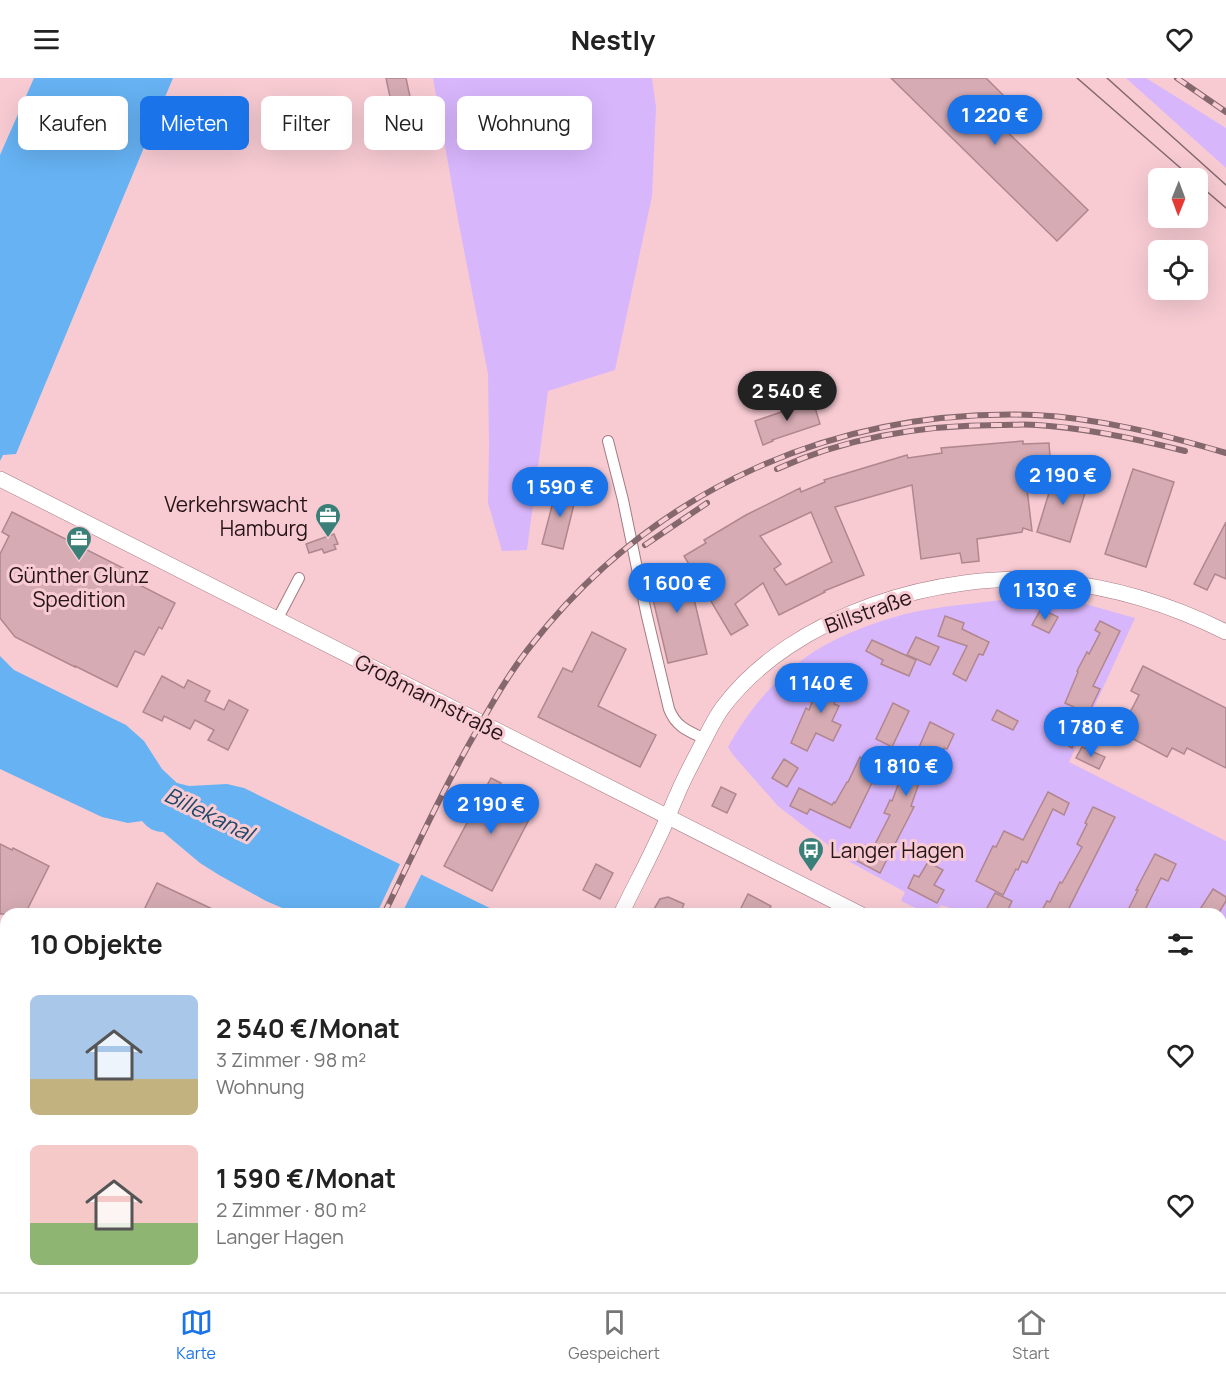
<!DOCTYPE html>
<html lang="de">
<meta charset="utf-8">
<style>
body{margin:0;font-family:Manrope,sans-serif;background:#f2f2f2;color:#222;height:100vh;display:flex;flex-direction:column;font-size:22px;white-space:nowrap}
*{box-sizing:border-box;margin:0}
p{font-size:20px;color:#767676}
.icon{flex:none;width:33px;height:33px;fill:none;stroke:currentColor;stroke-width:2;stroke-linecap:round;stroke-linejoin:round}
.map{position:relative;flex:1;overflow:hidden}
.side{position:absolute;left:0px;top:830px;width:1227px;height:386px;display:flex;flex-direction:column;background:#fff;border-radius:18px 18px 0 0;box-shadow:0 6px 24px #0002}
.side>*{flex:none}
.hud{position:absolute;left:18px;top:18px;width:600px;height:54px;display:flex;gap:12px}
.needle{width:39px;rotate:181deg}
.controls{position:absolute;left:1148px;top:90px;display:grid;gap:12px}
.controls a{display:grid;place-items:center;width:60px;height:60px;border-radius:9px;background:#fff;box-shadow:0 6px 24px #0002;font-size:30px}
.price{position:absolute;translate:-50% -51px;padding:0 14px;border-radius:21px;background:#1a73e8;color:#fff;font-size:20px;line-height:39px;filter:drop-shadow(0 2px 3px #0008)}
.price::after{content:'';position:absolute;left:50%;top:36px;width:18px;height:14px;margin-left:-9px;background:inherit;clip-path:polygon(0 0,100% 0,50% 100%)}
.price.current{background:#222;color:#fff}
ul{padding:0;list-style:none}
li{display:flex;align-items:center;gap:18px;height:150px;padding:0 30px}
li span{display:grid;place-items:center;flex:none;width:168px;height:120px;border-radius:9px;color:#555}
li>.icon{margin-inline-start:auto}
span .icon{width:72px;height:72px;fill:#fffc;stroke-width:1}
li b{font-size:26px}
h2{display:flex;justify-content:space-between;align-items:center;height:72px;padding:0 30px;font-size:26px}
.chip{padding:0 21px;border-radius:9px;background:#fff;box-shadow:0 6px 24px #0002;font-size:21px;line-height:54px}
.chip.current{background:#1a73e8;color:#fff}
header{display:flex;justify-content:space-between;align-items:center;height:78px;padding:0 30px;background:#fff;font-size:27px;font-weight:700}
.dock{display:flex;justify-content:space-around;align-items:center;height:84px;border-top:2px solid #e0e0e0;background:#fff;font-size:16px;color:#767676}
.dock a{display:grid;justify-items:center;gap:3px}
.dock .current{color:#1a73e8}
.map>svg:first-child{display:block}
</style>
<header><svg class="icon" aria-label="menu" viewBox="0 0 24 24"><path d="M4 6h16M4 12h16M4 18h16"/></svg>Nestly<svg class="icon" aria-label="heart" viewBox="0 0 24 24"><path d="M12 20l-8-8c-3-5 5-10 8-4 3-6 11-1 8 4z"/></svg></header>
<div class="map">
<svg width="1226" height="1214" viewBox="0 0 1226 1214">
<rect width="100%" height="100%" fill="#f8cbd3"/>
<g fill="#d8b6fc">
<path d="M433,0H652L656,29L652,118L615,292L548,313L527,472L502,473L488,425L489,367L488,296L457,136Z"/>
<path d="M1126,0H1146L1226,50V90Z"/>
<path d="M1000,522L1082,525L1135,540L1069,684L1226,763V852H1221V836H968L941,827L936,835H926L901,823L905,814L850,784L778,728L733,677L728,669C747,634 776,599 809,577C838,557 880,542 914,534C942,528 972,526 1000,522Z"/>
<path d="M0,1182L6,1185V1209H58L68,1214H0Z"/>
</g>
<g fill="#66b2f3">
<path d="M34,0H173L16,376L3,377L0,383V77Z"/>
<path d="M0,578L14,592L126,647L144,663L162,691L177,705L189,708L227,706L244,710L500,835H294L266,823L219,797L200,785L163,754C154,754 148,750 142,743L128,745L102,739L0,691Z"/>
<path d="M0,1056L6,1060V1185L0,1182Z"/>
<path d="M1221,1196L1226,1198V1214H1070L1060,1209H1221Z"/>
<path d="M58,1209H293L303,1214H68Z"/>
</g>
<path fill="#f8cbd3" d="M401,784L422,795L402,835H377Z"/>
<g fill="#d6abb3" stroke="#b0878e" stroke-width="1.5" fill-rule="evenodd">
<path d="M386,0H406L420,66L393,71L388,49L396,47Z"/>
<path d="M891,0H986L1008,22L992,39L1088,132L1057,163Z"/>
<path d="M813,323L820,346L772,362L773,363L763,367L755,343Z"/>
<path d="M1023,363V366L1049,365L1051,392L1025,394L1032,453L1023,450L1022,454L977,461L979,483L962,485L960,475L921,481L912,407L835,429L864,497L824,513L825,514L779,537L763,505L735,526L748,547L731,557L684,478L706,465L704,462L746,437L800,410L801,414L825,404L824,402L907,377L908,380L942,375L941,370ZM811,434L832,484L786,507L774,491L781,486L760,458Z"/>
<path d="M1133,391L1174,404L1146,489L1105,476Z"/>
<path d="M1056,392L1089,402L1070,464L1037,454Z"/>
<path d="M557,409L577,414L563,471L542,466Z"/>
<path d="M12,434L127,492L124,499L175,525L162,551L159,549L144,577L135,573L117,609L75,588V589L15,559L0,540V476L9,458L2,454Z"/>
<path d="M1226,444V501L1215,496L1207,512L1194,506Z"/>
<path d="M334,456L338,466L334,467L336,471L324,475L322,471L309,475L306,466Z"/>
<path d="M686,487L707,576L668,585L647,496Z"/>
<path d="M1041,531L1058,539L1049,555L1032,547Z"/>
<path d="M945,538L964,545L962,551L989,564L983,577L979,576L966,603L953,596L967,568L938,558Z"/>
<path d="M1100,543L1120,553L1093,608L1100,611L1072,670L1058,662L1074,629L1065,625L1078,594L1077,593L1087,574L1089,576L1100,555L1095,552Z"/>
<path d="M592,554L626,571L598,628L656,657L640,689L538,639L563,590L572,594Z"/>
<path d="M916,559L939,569L930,587L907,577Z"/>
<path d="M872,562L916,582L909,598L881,586L883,582L866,573Z"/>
<path d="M1143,588L1226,630V690L1187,670L1184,676L1172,670L1167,679L1120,654L1139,617L1131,613Z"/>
<path d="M830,593L846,601L834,626L839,628L832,643L841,647L833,663L816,655L807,673L791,665L806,630L809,632L815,617L818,619Z"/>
<path d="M162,598L184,610L188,602L210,613L205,623L224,632L229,622L248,632L228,672L208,662L214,652L195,642L190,651L164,638L162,643L143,634Z"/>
<path d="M893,625L909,633L892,669L876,661Z"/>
<path d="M997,632L1018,643L1013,652L992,642Z"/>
<path d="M930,644L954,656L947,671L944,670L934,693L927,690L920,705H919L911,728L914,729L880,795L857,783L866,767L873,770L890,737L884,735L890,722L892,723L900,702L904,704Z"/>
<path d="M1082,669L1105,679L1099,691L1076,680Z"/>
<path d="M860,679L882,689L874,706L872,705L850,750L810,731L807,736L790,728L799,710L832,727L834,724L835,725L847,704H848Z"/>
<path d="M784,681L798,690L787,709L772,700Z"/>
<path d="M491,700L501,705L500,707L537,726L492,813L444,788Z"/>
<path d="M721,709L736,716L727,735L712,728Z"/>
<path d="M1048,714L1069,725L1064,737L1053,731L1027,785L1022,783L1018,792L1016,791L1003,817L976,803L993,768L996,769L1004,753L1023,762Z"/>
<path d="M1093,729L1115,739L1067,834L1071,836H1040L1047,823L1050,824L1060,804L1062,805L1082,769L1077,766L1087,746L1085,745Z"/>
<path d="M0,766L12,772L13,770L49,788L25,836H0Z"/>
<path d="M1155,776L1176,786L1168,803L1161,800L1143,836H1126L1138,812H1136Z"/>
<path d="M928,784L943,792L934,807L944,812L937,825L908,810L914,797L919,799Z"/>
<path d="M596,786L613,795L600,821L583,812Z"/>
<path d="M157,805L223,836H142Z"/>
<path d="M1213,811L1226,819V823L1218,836H1197Z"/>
<path d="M995,815L1012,823L1006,836H993L986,832Z"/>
<path d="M748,816L771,828L768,836H738Z"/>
<path d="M668,819L684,826L680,836H651L660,821Z"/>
</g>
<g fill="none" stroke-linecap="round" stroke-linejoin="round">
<defs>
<g id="street">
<path d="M608,363L623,422L646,534L669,631C676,649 688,653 705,661"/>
<path d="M277,542L299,500"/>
<path d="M665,1209L676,1214"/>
</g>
<g id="secondary">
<path d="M0,401L860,836"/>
<path d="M621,836C633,811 646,787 657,763C665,748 670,732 677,717C684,700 693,684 701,668C708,655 714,641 723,629C793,536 941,492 1053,503C1114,509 1172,527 1226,554"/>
<path d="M0,878L6,880"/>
<path d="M1221,1018L1226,1020"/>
</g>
</defs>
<use href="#street" stroke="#a47b82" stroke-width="12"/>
<use href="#secondary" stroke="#a47b82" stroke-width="16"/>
<use href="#street" stroke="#fff" stroke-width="10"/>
<use href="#secondary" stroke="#fff" stroke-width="15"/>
<g stroke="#85686d" stroke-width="1.5">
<path d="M1077,0L1192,100"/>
<path d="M1107,0L1226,107"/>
<path d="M1197,105L1226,130"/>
</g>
<defs>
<g id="rail">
<path d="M1177,0L1226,34"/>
<path d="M777,391C847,359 924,347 1000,347C1012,347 1025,346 1037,347C1087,350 1137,361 1185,373"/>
<path d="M645,467L707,425"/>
<path d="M384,836C414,774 443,711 477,652C494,622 511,592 533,565C656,409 838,330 1035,337C1099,340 1165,357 1226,375"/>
<path d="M203,1214L205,1209"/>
</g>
</defs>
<use href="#rail" stroke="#85686d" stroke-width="6"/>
<use href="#rail" stroke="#f8cbd3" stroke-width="4" stroke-dasharray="11" stroke-linecap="butt"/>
</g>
<defs>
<symbol id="office-pin" viewBox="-11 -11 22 30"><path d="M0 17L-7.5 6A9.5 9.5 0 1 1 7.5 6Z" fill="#3a8079" stroke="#f8cbd3"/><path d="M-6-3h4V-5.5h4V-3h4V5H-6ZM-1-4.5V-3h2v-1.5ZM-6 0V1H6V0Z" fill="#fff"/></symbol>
<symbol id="bus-pin" viewBox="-11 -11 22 30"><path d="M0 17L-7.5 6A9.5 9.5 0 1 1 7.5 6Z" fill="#3a8079" stroke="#f8cbd3"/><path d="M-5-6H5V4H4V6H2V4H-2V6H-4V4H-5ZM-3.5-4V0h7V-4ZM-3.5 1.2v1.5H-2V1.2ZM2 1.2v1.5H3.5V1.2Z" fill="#fff"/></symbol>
</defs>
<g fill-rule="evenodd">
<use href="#office-pin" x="313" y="423" width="30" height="40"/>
<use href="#office-pin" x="64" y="446" width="30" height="40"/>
<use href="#bus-pin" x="796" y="757" width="30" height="40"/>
</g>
<g text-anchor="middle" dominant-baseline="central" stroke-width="6" stroke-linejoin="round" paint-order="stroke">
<g font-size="21" fill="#251518" stroke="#f8cbd3" text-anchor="end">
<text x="308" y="426">Verkehrswacht<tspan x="308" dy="24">Hamburg</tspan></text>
<text x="79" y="497" text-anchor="middle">Günther Glunz<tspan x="79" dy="24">Spedition</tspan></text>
<text x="830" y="772" text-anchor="start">Langer Hagen</text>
</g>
<g font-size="21" fill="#251518" stroke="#f8cbd3">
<text transform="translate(868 533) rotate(-20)">Billstraße</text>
<text transform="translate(430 619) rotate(27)">Großmannstraße</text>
</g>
<g font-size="22" font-style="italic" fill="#204869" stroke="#f8cbd3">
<text transform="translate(209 736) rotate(26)">Billekanal</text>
</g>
</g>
</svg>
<div class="controls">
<a><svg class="needle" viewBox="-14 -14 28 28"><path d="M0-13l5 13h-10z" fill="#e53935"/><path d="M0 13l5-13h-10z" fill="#767676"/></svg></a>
<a><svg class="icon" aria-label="locate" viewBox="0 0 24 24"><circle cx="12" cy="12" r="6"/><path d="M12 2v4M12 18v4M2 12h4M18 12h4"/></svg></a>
</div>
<b class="price" style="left:995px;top:68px">1 220 €</b>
<b class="price current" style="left:787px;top:344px">2 540 €</b>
<b class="price" style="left:1063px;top:428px">2 190 €</b>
<b class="price" style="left:560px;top:440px">1 590 €</b>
<b class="price" style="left:677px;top:536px">1 600 €</b>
<b class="price" style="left:1045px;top:543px">1 130 €</b>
<b class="price" style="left:821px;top:636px">1 140 €</b>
<b class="price" style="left:1091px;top:680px">1 780 €</b>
<b class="price" style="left:906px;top:719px">1 810 €</b>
<b class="price" style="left:491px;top:757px">2 190 €</b>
<div class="hud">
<a class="chip">Kaufen</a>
<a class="chip current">Mieten</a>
<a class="chip">Filter</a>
<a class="chip">Neu</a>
<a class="chip">Wohnung</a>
</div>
<section class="side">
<h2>10 Objekte<svg class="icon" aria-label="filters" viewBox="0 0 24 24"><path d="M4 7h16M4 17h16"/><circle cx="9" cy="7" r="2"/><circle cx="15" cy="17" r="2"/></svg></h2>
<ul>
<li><span style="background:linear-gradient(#a9c7e8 70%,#c2b280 0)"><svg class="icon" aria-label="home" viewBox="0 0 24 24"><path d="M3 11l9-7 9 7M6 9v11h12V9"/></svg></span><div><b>2 540 €/Monat</b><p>3 Zimmer · 98 m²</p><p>Wohnung</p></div><svg class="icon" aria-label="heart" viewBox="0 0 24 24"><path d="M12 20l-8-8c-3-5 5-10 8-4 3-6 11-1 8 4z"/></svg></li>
<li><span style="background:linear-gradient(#f6c9c9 65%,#8fb573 0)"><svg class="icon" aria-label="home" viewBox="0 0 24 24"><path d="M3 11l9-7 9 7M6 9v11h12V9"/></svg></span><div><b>1 590 €/Monat</b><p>2 Zimmer · 80 m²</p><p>Langer Hagen</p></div><svg class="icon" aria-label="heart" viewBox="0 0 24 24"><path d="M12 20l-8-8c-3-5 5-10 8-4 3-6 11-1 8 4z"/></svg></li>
</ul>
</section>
</div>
<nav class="dock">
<a class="current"><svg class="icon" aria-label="map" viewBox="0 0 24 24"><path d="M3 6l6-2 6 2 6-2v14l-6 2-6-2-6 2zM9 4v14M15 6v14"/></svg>Karte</a>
<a><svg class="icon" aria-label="saved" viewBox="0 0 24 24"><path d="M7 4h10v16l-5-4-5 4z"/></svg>Gespeichert</a>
<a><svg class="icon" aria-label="home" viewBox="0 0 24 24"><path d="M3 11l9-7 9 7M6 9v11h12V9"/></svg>Start</a>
</nav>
